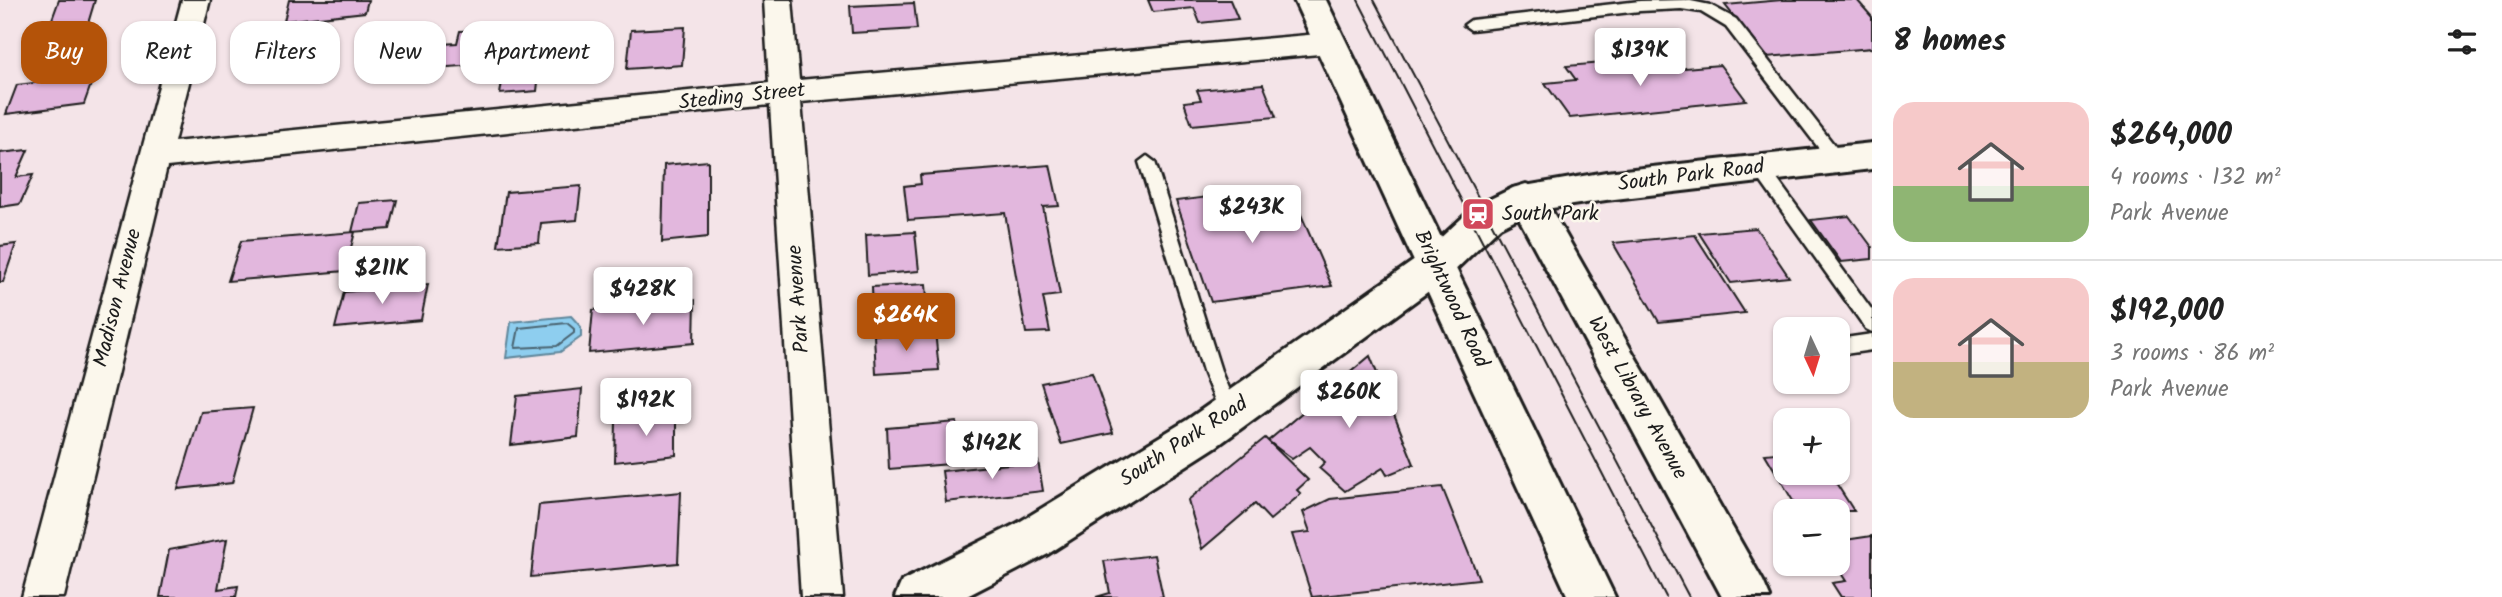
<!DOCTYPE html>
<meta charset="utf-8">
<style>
body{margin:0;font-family:Kalam,sans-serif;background:#f6f6f6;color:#222;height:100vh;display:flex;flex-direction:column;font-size:26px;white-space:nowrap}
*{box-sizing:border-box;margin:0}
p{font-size:23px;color:#767676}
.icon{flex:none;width:38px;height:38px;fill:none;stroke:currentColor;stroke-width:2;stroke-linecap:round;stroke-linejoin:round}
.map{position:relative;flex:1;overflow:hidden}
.panel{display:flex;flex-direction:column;background:#fff;width:630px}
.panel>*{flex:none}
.guide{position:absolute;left:21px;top:21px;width:665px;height:63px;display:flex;gap:14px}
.needle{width:46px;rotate:176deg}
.fabs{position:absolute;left:1773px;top:317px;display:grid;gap:14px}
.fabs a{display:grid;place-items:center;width:77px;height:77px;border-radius:14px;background:#fff;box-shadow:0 2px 5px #0004;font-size:35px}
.price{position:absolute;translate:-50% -60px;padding:0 16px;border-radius:7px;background:#fff;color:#222;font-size:23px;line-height:46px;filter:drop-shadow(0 2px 4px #0008)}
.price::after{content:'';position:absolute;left:50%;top:42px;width:21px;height:16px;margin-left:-10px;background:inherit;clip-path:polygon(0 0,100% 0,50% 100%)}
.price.active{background:#b45309;color:#fff}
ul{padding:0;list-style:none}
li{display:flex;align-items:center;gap:21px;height:175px;padding:0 21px}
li+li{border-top:2px solid #e0e0e0}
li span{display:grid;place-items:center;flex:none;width:196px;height:140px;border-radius:21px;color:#555}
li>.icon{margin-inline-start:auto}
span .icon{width:84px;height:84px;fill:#fffc;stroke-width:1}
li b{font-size:30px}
h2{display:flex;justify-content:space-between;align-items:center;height:84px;padding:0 21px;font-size:30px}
.chip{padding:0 24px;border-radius:21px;background:#fff;box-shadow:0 2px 5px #0004;font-size:24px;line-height:63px}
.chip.active{background:#b45309;color:#fff}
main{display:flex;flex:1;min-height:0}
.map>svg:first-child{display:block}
</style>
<main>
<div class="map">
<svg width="1872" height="597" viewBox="0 0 1872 597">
<rect width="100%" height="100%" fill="#f4e4e8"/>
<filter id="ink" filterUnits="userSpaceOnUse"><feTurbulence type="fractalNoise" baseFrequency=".0143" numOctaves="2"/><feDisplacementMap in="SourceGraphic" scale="14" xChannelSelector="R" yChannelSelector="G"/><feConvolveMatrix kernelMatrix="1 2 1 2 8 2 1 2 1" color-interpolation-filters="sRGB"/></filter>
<g filter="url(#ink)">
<path fill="#8eceef" stroke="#60879b" stroke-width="2" d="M571,316L581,327V337L560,352L506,358L511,322Z"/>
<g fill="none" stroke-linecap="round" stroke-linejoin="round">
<path stroke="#4a6370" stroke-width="2" d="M567,323L574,329V333L557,346L515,348L519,328Z"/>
</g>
<g fill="#e2b7dd" stroke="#1c1c1c" stroke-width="2">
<path d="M59,0H95L86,30L46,36Z"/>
<path d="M289,0H368L365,12L284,21Z"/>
<path d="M1148,0H1230L1238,19L1200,23L1194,8L1153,12Z"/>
<path d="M1782,0H1857L1872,17V48L1766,57L1725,5Z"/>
<path d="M914,3L917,29L852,33L850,6Z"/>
<path d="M685,27L682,65L627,69L631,30Z"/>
<path d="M485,30L477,65L405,70L411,46L457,43L460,31Z"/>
<path d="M524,57L523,66L540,64L537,91L500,94L506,58Z"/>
<path d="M1640,60L1649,71L1720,65L1746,100L1570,118L1545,83L1576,80L1566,66Z"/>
<path d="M94,76L84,104L6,114L17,85Z"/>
<path d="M1263,84L1276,117L1192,125L1184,102L1201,100L1197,90Z"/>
<path d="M28,150L16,177L33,175L20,204L0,207V153Z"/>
<path d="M708,161V237L662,242L664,165Z"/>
<path d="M1050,165L1059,206L1043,207L1060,295L1043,297L1050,332L1026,333L1005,213L908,220L904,186L921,184L920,175Z"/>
<path d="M581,186L577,220L541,223L539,243L498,246L506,192Z"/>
<path d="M1289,187L1332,286L1211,302L1176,201Z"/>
<path d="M397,200L390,229L352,232L359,203Z"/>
<path d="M1849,216L1872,247V259L1841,262L1811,220Z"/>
<path d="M1756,228L1789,277L1731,283L1699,233Z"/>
<path d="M355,232L345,271L228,281L241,241Z"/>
<path d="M915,232L919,271L868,275L866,235Z"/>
<path d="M1695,235L1745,313L1659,322L1613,243Z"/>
<path d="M16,244L3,282H0V246Z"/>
<path d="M428,284L421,320L335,328L344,292Z"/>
<path d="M926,284L929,327L874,331L872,287Z"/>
<path d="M695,300L694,343L589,353L593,310Z"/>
<path d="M935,331L939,370L876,374L874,335Z"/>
<path d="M1370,356L1414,464L1387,475L1383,468L1345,491L1319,468L1325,462L1310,447L1292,459L1268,441Z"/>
<path d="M1092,373L1113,433L1061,444L1041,383Z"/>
<path d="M582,389L578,437L511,445L517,396Z"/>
<path d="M253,408L232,483L178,489L201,412Z"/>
<path d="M676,414V455L615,462L616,422Z"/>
<path d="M957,422L962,463L889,469L887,428Z"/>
<path d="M1265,438L1308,480L1297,490L1301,494L1270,520L1255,504L1202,549L1188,500Z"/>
<path d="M1785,452V472H1829L1854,511H1799L1765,454Z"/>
<path d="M1038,461L1043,491L946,502L942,471Z"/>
<path d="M1442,487L1479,579L1312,597L1292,534L1310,532L1303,512L1330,499Z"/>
<path d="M681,492L678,563L531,577L539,505Z"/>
<path d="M1872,536V597H1841L1832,583L1846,581L1835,564H1838V541Z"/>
<path d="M227,539L218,589L238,586L236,597H160L169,550Z"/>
<path d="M1154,555L1163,597H1096L1110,593L1104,561Z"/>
</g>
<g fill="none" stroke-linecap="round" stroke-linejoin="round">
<defs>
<g id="service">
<path d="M1686,0L1710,5L1736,19L1842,155L1844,159L1842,163H1830L1726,27L1701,12L1681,9L1640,11L1471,30L1464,25L1471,20L1640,1Z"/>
<path d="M1147,156L1155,162L1222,374L1239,414L1237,420L1230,422L1223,420L1204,374L1139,162Z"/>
<path d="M1760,162L1766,164L1872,310V332L1866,329L1754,172L1752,168L1754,164Z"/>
<path d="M1872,334V350L1838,355V339Z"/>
</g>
<path id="minor" d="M182,0H210L174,142L769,83L764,0H792L799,80L1330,33L1340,36L1345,43L1340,50L1330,53L801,102L843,597H801L770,105L167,167L64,597H22Z"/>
<g id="tertiary">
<path d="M1294,0H1326L1615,597H1568Z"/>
<path d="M1526,184L1539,188L1763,581L1770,597H1722L1508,198L1513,188Z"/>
</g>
<path id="secondary" d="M1872,143V169L1606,200L1532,211L1500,227L1448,277L1217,446L1048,554L965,597H895L902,581L1016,524L1187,420L1422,255L1474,207L1513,188L1606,172Z"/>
</defs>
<use href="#service" stroke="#1c1c1c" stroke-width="5"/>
<use href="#minor" stroke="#1c1c1c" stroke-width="5"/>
<use href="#tertiary" stroke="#1c1c1c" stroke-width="6"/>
<use href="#secondary" stroke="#1c1c1c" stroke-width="6"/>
<use href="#service" fill="#fbf7ec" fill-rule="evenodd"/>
<use href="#minor" fill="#fbf7ec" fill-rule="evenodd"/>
<use href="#tertiary" fill="#fbf7ec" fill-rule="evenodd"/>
<use href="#secondary" fill="#fbf7ec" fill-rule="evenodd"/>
<g stroke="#1c1c1c" stroke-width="2">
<path d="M1358,0L1666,597"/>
<path d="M1374,0L1689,597"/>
</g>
</g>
</g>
<defs>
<symbol id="station-square" viewBox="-11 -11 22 22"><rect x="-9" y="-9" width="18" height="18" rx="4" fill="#d1495b" stroke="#fbf7ec"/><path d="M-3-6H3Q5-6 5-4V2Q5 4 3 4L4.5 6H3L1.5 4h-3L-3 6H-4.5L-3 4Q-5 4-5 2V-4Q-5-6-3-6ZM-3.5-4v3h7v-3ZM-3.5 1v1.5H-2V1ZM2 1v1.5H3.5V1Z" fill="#fff"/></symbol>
</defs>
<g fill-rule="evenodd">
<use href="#station-square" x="1459" y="195" width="38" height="38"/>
</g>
<g text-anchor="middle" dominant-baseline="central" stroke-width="5" stroke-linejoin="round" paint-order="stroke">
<g font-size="21" fill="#1c1c1c" stroke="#fbf7ec">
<text transform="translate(742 97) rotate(-6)">Steding Street</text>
<text transform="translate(1691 176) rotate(-7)">South Park Road</text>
<text transform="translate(118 298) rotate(-76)">Madison Avenue</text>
<text transform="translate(799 299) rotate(-94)">Park Avenue</text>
<text transform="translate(1451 299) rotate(65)">Brightwood Road</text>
<text transform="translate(1637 398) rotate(61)">West Library Avenue</text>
<text transform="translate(1184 442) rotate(-33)">South Park Road</text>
</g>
<g font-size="21" fill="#1c1c1c" stroke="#fbf7ec" text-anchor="start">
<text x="1502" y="214">South Park</text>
</g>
</g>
</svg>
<div class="fabs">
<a><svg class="needle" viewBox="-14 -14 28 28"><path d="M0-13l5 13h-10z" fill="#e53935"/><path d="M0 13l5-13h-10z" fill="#767676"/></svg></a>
<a>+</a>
<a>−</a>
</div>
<b class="price" style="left:1640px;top:88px">$139K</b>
<b class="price" style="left:1252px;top:245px">$243K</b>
<b class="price" style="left:382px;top:306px">$211K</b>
<b class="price" style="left:643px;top:327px">$428K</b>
<b class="price active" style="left:906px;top:353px">$264K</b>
<b class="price" style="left:1349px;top:430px">$260K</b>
<b class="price" style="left:646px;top:438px">$192K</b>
<b class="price" style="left:992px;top:481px">$142K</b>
<div class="guide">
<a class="chip active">Buy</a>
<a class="chip">Rent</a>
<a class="chip">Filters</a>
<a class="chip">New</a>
<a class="chip">Apartment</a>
</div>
</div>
<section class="panel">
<h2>8 homes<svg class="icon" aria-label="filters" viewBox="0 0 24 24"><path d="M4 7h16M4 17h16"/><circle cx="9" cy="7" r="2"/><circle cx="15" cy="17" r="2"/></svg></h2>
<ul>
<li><span style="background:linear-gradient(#f6c9c9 60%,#8fb573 0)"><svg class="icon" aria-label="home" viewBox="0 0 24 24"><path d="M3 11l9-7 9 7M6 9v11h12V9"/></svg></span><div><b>$264,000</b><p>4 rooms · 132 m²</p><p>Park Avenue</p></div></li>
<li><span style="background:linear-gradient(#f6c9c9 60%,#c2b280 0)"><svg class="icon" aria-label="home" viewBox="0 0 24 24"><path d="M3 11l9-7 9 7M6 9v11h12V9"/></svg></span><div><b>$192,000</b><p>3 rooms · 86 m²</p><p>Park Avenue</p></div></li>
</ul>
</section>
</main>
